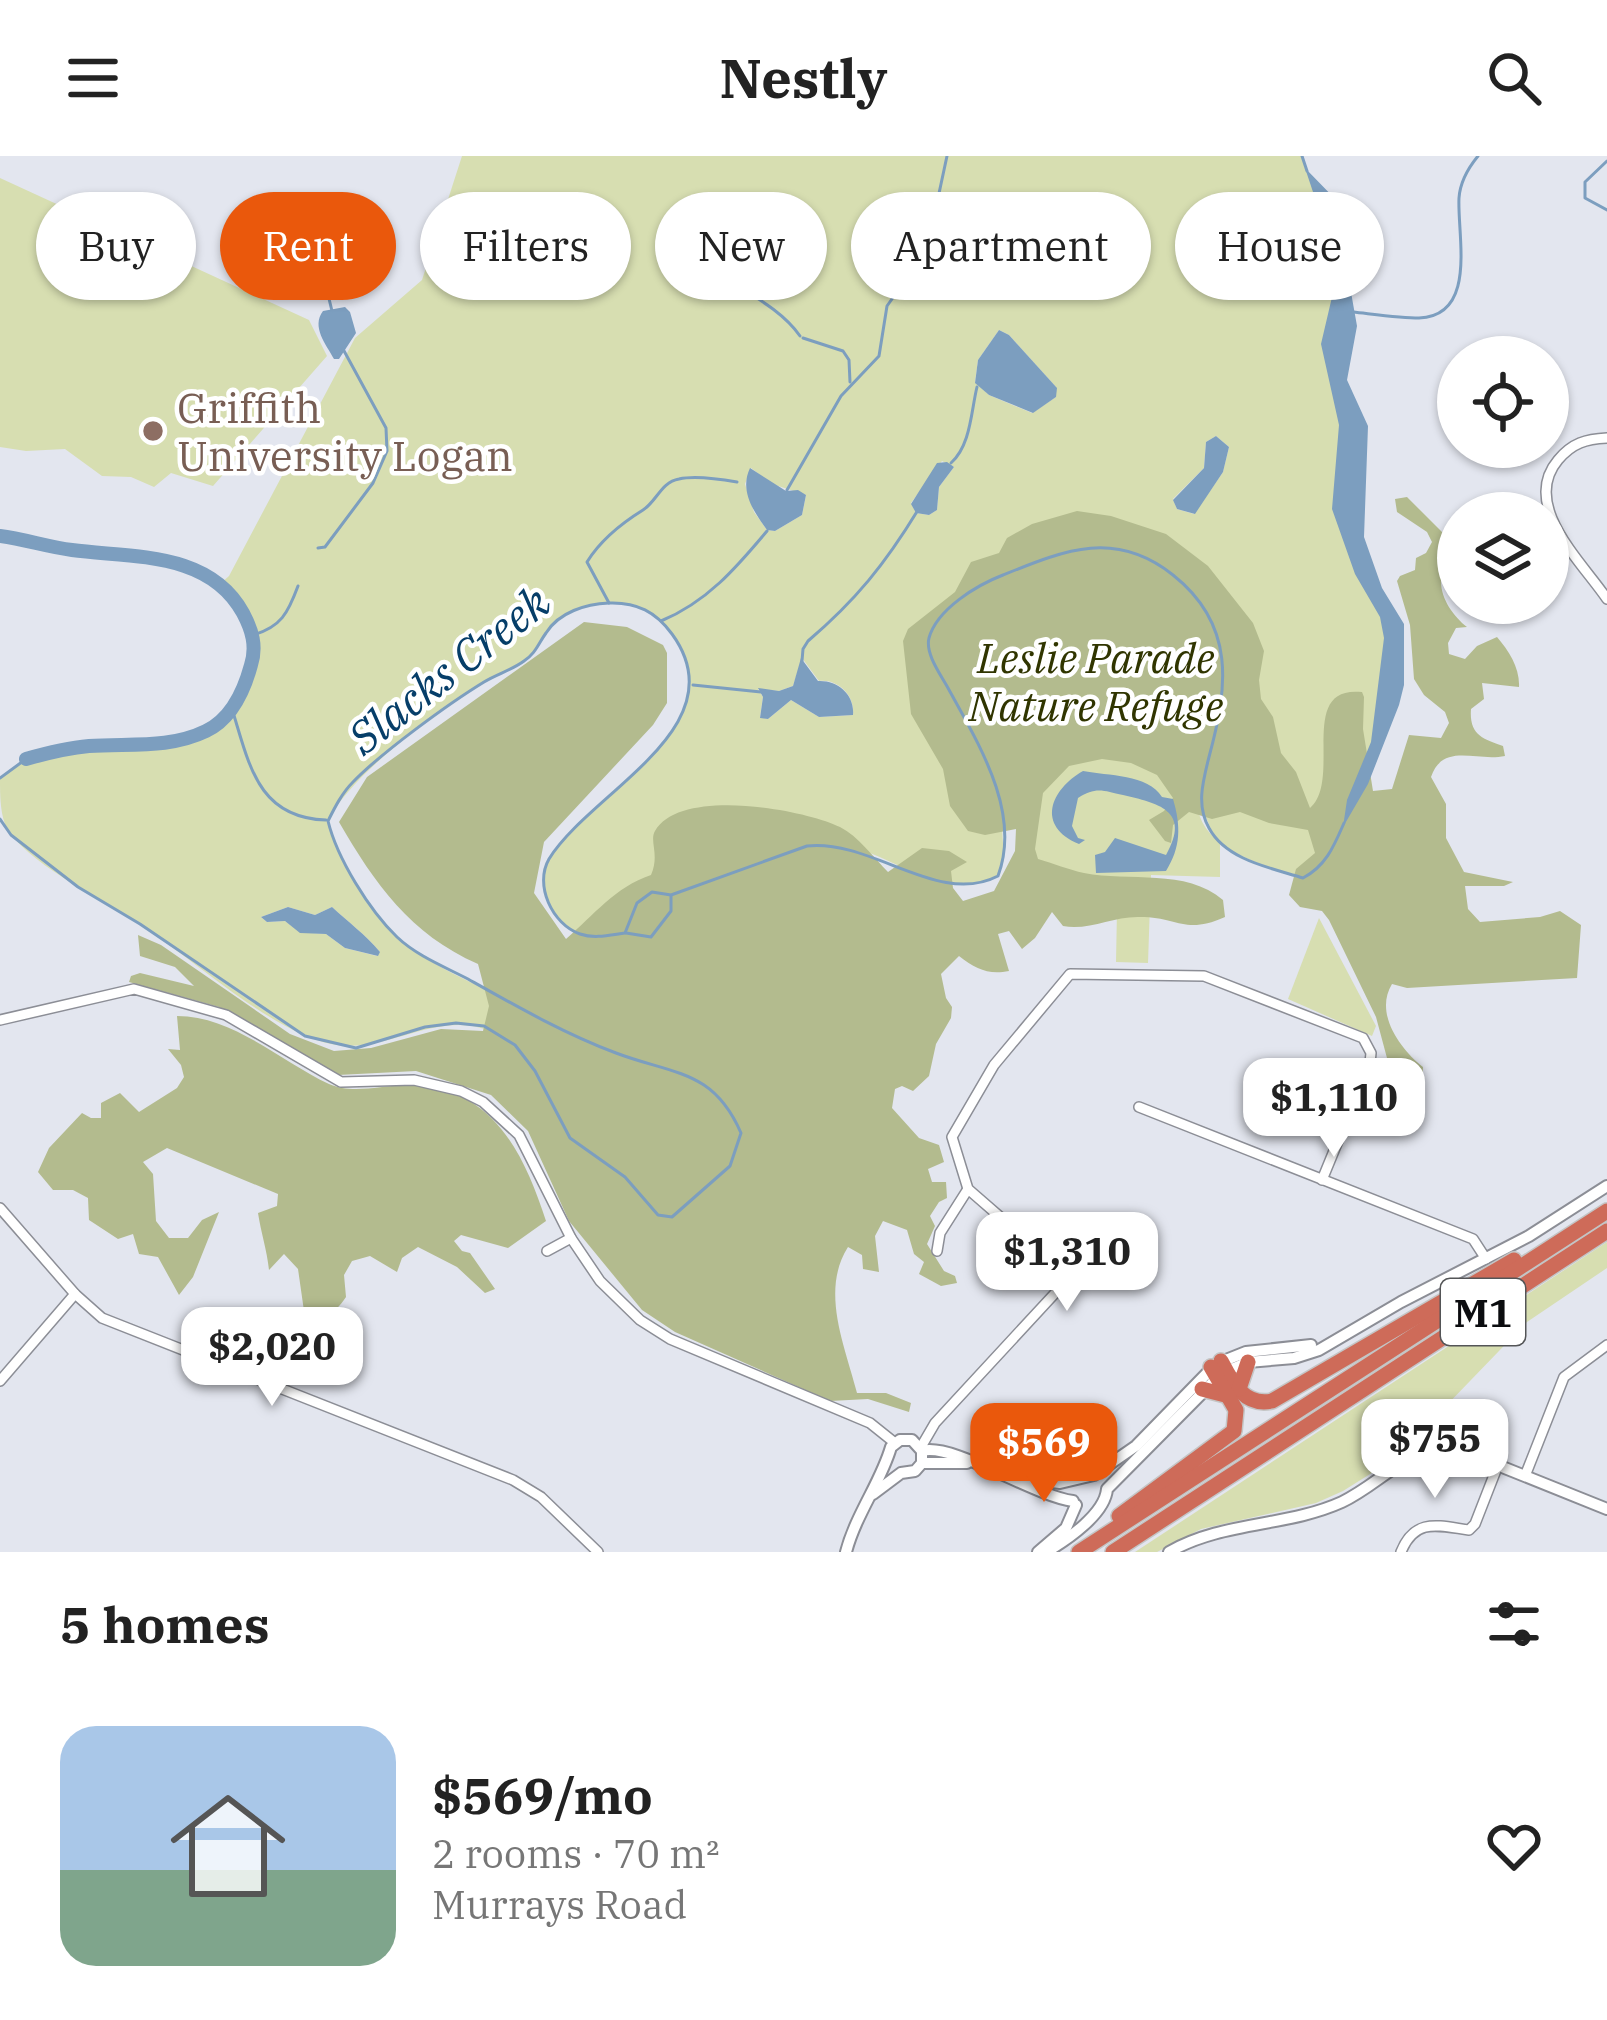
<!DOCTYPE html>
<meta charset="utf-8">
<style>
body{margin:0;font-family:"IBM Plex Serif",serif;background:#f2f2f2;color:#222;height:100vh;display:flex;flex-direction:column;font-size:45px;white-space:nowrap}
*{box-sizing:border-box;margin:0}
p{font-size:39px;color:#767676}
.icon{flex:none;width:66px;height:66px;fill:none;stroke:currentColor;stroke-width:2;stroke-linecap:round;stroke-linejoin:round}
.map{position:relative;height:1396px;overflow:hidden}
.sheet{display:flex;flex-direction:column;background:#fff;flex:1}
.sheet>*{flex:none}
.hud{position:absolute;left:36px;top:36px;width:1536px;height:108px;display:flex;gap:24px}
.buttons{position:absolute;left:1437px;top:180px;display:grid;gap:24px}
.buttons a{display:grid;place-items:center;width:132px;height:132px;border-radius:50%;background:#fff;box-shadow:0 3px 9px #0004;font-size:60px}
.price{position:absolute;translate:-50% -102px;padding:0 27px;border-radius:24px;background:#fff;color:#222;font-size:39px;line-height:78px;filter:drop-shadow(0 3px 6px #0008)}
.price::after{content:'';position:absolute;left:50%;top:72px;width:36px;height:27px;margin-left:-18px;background:inherit;clip-path:polygon(0 0,100% 0,50% 100%)}
.price.on{background:#ea580c;color:#fff}
ul{padding:0;list-style:none}
li{display:flex;align-items:center;gap:36px;height:300px;padding:0 60px}
li span{display:grid;place-items:center;flex:none;width:336px;height:240px;border-radius:36px;color:#555}
li>.icon{margin-inline-start:auto}
span .icon{width:144px;height:144px;fill:#fffc;stroke-width:1}
li b{font-size:51px}
h2{display:flex;justify-content:space-between;align-items:center;height:144px;padding:0 60px;font-size:51px}
.chip{padding:0 42px;border-radius:54px;background:#fff;box-shadow:0 3px 9px #0004;font-size:42px;line-height:108px}
.chip.on{background:#ea580c;color:#fff}
header{display:flex;justify-content:space-between;align-items:center;height:156px;padding:0 60px;background:#fff;font-size:54px;font-weight:800}
.map>svg:first-child{display:block}
</style>
<header><svg class="icon" aria-label="menu" viewBox="0 0 24 24"><path d="M4 6h16M4 12h16M4 18h16"/></svg>Nestly<svg class="icon" aria-label="search" viewBox="0 0 24 24"><circle cx="10" cy="10" r="6"/><path d="M15 15l6 6"/></svg></header>
<div class="map">
<svg width="1607" height="1396" viewBox="0 0 1607 1396">
<rect width="100%" height="100%" fill="#e3e6ef"/>
<g fill="#d7deb1" fill-rule="evenodd">
<path d="M462,0H1302L1305,12L1332,56L1341,95L1337,202L1355,273L1350,303L1352,372L1364,416L1394,470L1395,490L1390,511L1392,541L1380,579L1328,701L1317,715L1303,722C1274,713 1245,705 1220,687V721L1151,719L1148,807L1116,806L1117,754L1084,726L1004,725L1026,682V662L1015,628L944,499V471C985,435 1074,386 1129,405C1148,411 1159,424 1174,436C1195,453 1207,470 1213,497C1225,552 1167,641 1215,682L1200,648L1221,555V487L1197,438L1162,410L1109,390L1085,389L969,433L930,478L928,490L937,512L1000,638L1004,704L998,720C940,750 888,691 830,687C791,685 710,724 671,739L652,736L637,747L625,777C610,779 595,783 580,778C552,768 534,729 549,703C589,637 740,571 672,478C656,456 637,446 610,447C586,448 559,456 546,477C538,488 536,497 524,505C512,514 497,518 484,526C437,555 353,617 328,664C337,701 371,760 400,784C431,810 473,826 508,845L500,880C442,847 390,900 331,888C273,876 195,805 144,771C102,742 39,715 8,675C0,660 0,641 0,622C73,558 215,633 249,519C260,481 246,455 220,428L229,420L355,182L422,124ZM999,174L1009,179L1056,231V241L1032,257L989,239L975,226L978,204ZM1216,280L1229,291L1223,316L1194,358L1177,353L1173,343L1204,312L1206,286ZM942,305L954,311L939,331L937,354L929,359L916,357L911,347ZM751,312L772,328L806,339L802,359L775,375L767,374L754,356L745,328ZM802,502L819,525C838,523 855,539 853,559L819,561L791,544L768,563L760,561L763,541L758,533L779,535L793,530ZM288,751L315,759L332,751C348,766 365,778 380,796L377,800L345,792L326,778L300,776L285,765L267,766L261,761Z"/>
<path d="M0,22L309,164L327,200L213,330L171,317L154,331L131,321L102,320L65,293L26,295L0,291Z"/>
<path d="M1319,762L1376,870L1372,880L1288,843Z"/>
<path d="M1607,1086V1112L1527,1166L1442,1254L1437,1272L1426,1283L1343,1335L1316,1347L1201,1373L1157,1396H1135Z"/>
</g>
<g fill="#b3bb8e">
<path d="M1407,341L1455,389C1452,399 1444,407 1442,417C1437,438 1452,459 1467,471L1456,472L1448,487L1449,498L1465,503L1477,490L1497,481C1509,495 1520,512 1519,531L1482,527L1484,543L1471,553C1469,578 1482,583 1503,590L1505,600C1476,606 1443,586 1431,621L1446,648V682L1464,716L1513,726L1504,730H1465L1468,753L1480,766L1540,761L1560,755L1581,769L1577,822L1407,832L1392,828C1374,857 1400,893 1423,911L1422,928L1411,930L1391,917L1376,861L1329,764L1322,755L1300,751L1289,739L1296,713L1315,697L1308,674L1269,667L1240,656L1212,663L1189,656L1173,669L1171,687L1165,685L1149,664L1164,655L1173,642L1157,619L1131,607L1102,603L1069,610L1043,637L1035,693L1038,703C1053,707 1069,714 1084,717C1129,726 1186,712 1223,744L1225,761C1185,779 1178,761 1140,761C1113,760 1089,775 1063,770L1052,756L1035,782L1022,793L1009,775L998,778L1009,815C988,819 976,813 959,800L941,818L946,842L952,851L951,862L936,888L929,920L913,935L902,930L895,933L892,952L919,982L939,989L944,1006L928,1013L932,1026H946L947,1042L939,1046L930,1060L935,1070L927,1088L944,1115L955,1120L957,1127L941,1130L919,1118L924,1106L914,1098L907,1074L883,1065L875,1080L879,1116L863,1113L862,1099L848,1091C820,1135 845,1190 857,1237H886L911,1247L909,1256L868,1243L830,1245L675,1176L642,1154L569,1065L528,975L491,939L416,915L338,919L219,851L129,826L131,820L140,817L194,830L175,811L140,800L138,779L161,789L290,878L334,895L371,892L441,873L483,875L489,850L478,808C410,778 375,728 339,666L367,621L584,466L627,471L663,489L667,497V547L653,569L544,686L534,737L566,783C594,759 615,731 651,719C660,699 649,685 655,675C680,631 803,653 840,671C858,680 874,702 888,716L922,692L949,695L967,706L951,715L953,732L963,745L994,735L1015,695L1016,673L985,679L968,675L950,650L943,613L911,558L903,485L908,473L955,436L971,406L999,397L1007,382L1032,368L1077,355L1111,360L1166,378L1208,410L1253,467L1264,495L1259,524L1261,543L1273,561L1281,597L1296,616L1310,652C1343,623 1296,529 1362,536L1364,541L1363,573L1373,635L1392,633L1409,579L1441,582L1449,567L1445,556L1424,539L1414,523L1410,469L1397,425L1400,420L1415,414L1416,402L1426,397L1432,386L1427,376L1397,356L1395,343Z"/>
<path d="M177,860C233,860 280,905 329,928C351,938 380,930 403,929C491,927 523,995 546,1065L508,1092L461,1079L454,1085L462,1095L470,1097L495,1133L485,1137L457,1111L418,1091L402,1102L397,1116L370,1100L352,1105L344,1119L346,1141C329,1167 310,1163 323,1203L306,1218L258,1206C265,1175 273,1163 304,1155L298,1113L284,1098L269,1114C267,1094 261,1077 258,1057L277,1050L278,1038L167,992L143,1006L153,1018L156,1065L169,1082H188L202,1064L219,1056L193,1121L179,1139L158,1101L139,1098L133,1078L118,1083L89,1064L88,1042L73,1034H53L38,1016L49,992L82,957L91,962H101V947L120,937L139,956L177,932L184,921L181,909L168,893L180,894Z"/>
</g>
<g fill="#7c9ebf">
<path d="M1305,12L1341,49L1348,64L1349,125L1357,170L1347,224L1368,270L1364,381L1382,432L1404,468V529L1399,549L1368,628L1343,671L1347,644L1371,586L1384,482L1380,461L1355,418L1332,353L1339,269L1321,188L1332,141L1326,81L1318,70L1319,54Z"/>
<path d="M345,151L350,156L356,177L339,203H334C326,188 311,171 323,155Z"/>
<path d="M999,174L1009,179L1057,232L1056,241L1033,257L989,239L975,227L978,204Z"/>
<path d="M1216,280L1229,291L1223,316L1195,358L1177,353L1173,344L1204,312L1206,286Z"/>
<path d="M947,306L954,311L939,331L937,354L929,359L916,357L911,348L937,307Z"/>
<path d="M750,312L786,335L798,334L806,339L802,359L775,375L767,374C754,356 739,335 750,312Z"/>
<path d="M801,502L818,525C838,524 855,539 853,559L819,561L791,544L768,563L760,562L763,541L758,532L779,535L793,530Z"/>
<path d="M1083,615C1108,620 1148,618 1162,641L1173,643C1181,670 1181,691 1166,715L1096,717L1095,699L1105,696L1115,682L1166,699C1192,654 1157,647 1123,639C1104,635 1096,630 1078,642L1072,670L1078,682L1085,684L1079,688C1036,670 1050,634 1083,615Z"/>
<path d="M288,751L315,759L332,751C348,766 365,778 380,796L378,800L345,792L326,778L300,777L285,765L267,766L261,761Z"/>
</g>
<g fill="none" stroke-linecap="round" stroke-linejoin="round">
<g stroke="#7c9ebf" stroke-width="3">
<path d="M1302,0L1307,15"/>
<path d="M1607,5L1585,26V42L1607,54"/>
<path d="M304,40L332,155"/>
<path d="M712,113C741,134 780,151 800,180"/>
<path d="M1353,156C1372,158 1401,162 1419,162C1478,160 1457,79 1459,42C1460,27 1469,11 1478,0"/>
<path d="M803,182L843,195L849,204L850,226"/>
<path d="M951,307C971,289 971,255 977,231"/>
<path d="M787,334L841,240L879,200L887,150L934,84L935,56L947,0"/>
<path d="M318,392L325,391L373,327L387,295L386,272L343,193"/>
<path d="M609,447L587,406C600,385 622,367 643,354C657,345 661,326 679,323C696,319 720,323 737,326"/>
<path d="M661,465C707,446 736,412 767,375"/>
<path d="M253,479C281,471 288,457 298,430"/>
<path d="M802,505L803,493L808,485C856,444 885,408 918,354"/>
<path d="M693,529L761,536"/>
<path d="M232,553C249,607 257,662 326,664"/>
<path d="M0,622L26,603"/>
<path d="M0,663L11,679L78,731L140,768L305,880L356,892L425,871L456,867L484,870L515,889L535,915L570,982L625,1021L658,1059L672,1061L730,1010L741,977C713,913 674,919 616,897C565,878 516,850 468,823C445,811 417,800 397,781C369,754 337,702 328,665C335,651 342,637 353,626C381,597 448,548 484,526C497,518 512,514 524,505C536,497 538,488 546,477C559,456 586,448 609,447C637,446 656,456 672,478C740,571 590,636 549,703C534,729 552,768 580,778C595,783 610,779 625,777L637,747L652,736L671,739L807,690C873,683 938,751 998,720C1022,656 978,587 948,532C941,519 925,498 929,482C937,453 977,429 1003,419C1065,394 1115,373 1173,419C1236,469 1228,531 1209,601C1203,625 1196,649 1209,672C1226,704 1271,712 1303,722C1326,710 1334,690 1344,667"/>
<path d="M626,777L651,781L671,755V740"/>
</g>
<path stroke="#7c9ebf" stroke-width="14" d="M0,380C24,383 48,391 72,394C133,402 209,395 243,457C252,474 257,490 251,509C244,535 231,563 206,575C169,593 129,587 89,590C67,592 47,597 26,603"/>
<defs>
<g id="minor">
<path d="M1607,282C1586,283 1572,287 1558,304C1520,349 1582,406 1607,443"/>
<path d="M0,864L134,833L226,859L341,926L414,924L461,935L483,946L519,979L571,1082L600,1125L640,1164L670,1183L870,1267L895,1287"/>
<path d="M1139,951L1473,1083L1486,1103"/>
<path d="M0,1052L75,1138L102,1162L513,1324L541,1341L598,1396"/>
<path d="M547,1095L571,1082"/>
<path d="M937,1095L940,1077L968,1033"/>
<path d="M0,1225L75,1138"/>
<path d="M1407,1273L1436,1281L1445,1292"/>
<path d="M921,1291L935,1267L1058,1134L1061,1114L968,1033L952,981L994,909L1070,818L1204,820L1363,882L1371,897L1370,907L1322,1024"/>
<path d="M1525,1320L1564,1221L1607,1189"/>
<path d="M1401,1396C1415,1361 1439,1370 1469,1374L1475,1368L1498,1309"/>
</g>
<g id="tertiary">
<path d="M922,1295C952,1286 1034,1340 1073,1345"/>
<path d="M922,1307H967"/>
<path d="M1011,1321L1060,1327L1094,1319L1136,1290L1216,1208L1246,1196L1311,1189"/>
<path d="M873,1338L901,1317L915,1315L922,1307"/>
<path d="M846,1396C856,1358 881,1326 891,1291L900,1284H912L922,1295V1307"/>
<path d="M1038,1396L1066,1372L1076,1349"/>
<path d="M1046,1396C1067,1384 1105,1358 1107,1333L1222,1217L1248,1206L1294,1202L1319,1194L1401,1146L1529,1080L1607,1030"/>
<path d="M1169,1396C1223,1365 1287,1371 1342,1346C1384,1326 1409,1287 1460,1294L1607,1353"/>
</g>
<g id="motorway">
<path d="M1221,1205C1232,1226 1244,1251 1272,1245L1514,1104"/>
<path d="M1202,1233L1229,1240"/>
<path d="M1239,1233L1248,1206"/>
<path d="M1119,1360L1234,1275L1236,1254L1211,1211"/>
<path d="M1079,1396L1607,1055"/>
<path d="M1113,1396L1607,1075"/>
</g>
</defs>
<use href="#minor" stroke="#8c8e96" stroke-width="12"/>
<use href="#tertiary" stroke="#8c8e96" stroke-width="14"/>
<use href="#motorway" stroke="#c4c5c5" stroke-width="18"/>
<use href="#minor" stroke="#fff" stroke-width="9"/>
<use href="#tertiary" stroke="#fff" stroke-width="10"/>
<use href="#motorway" stroke="#ce6b59" stroke-width="15"/>
</g>
<circle fill="#8d6e63" stroke="#fff" stroke-width="4.5" cx="153" cy="275" r="12"/>
<g text-anchor="middle" dominant-baseline="central" stroke-width="9" stroke-linejoin="round" paint-order="stroke">
<rect fill="#fff" stroke="#545557" stroke-width="3" x="1441" y="1123" width="84" height="66" rx="9"/>
<g font-size="39" font-weight="bold" fill="#0b0c0f">
<text x="1483" y="1156">M1</text>
</g>
<g font-size="42" fill="#785e54" stroke="#fff" text-anchor="start">
<text x="177" y="251">Griffith<tspan x="177" dy="48">University Logan</tspan></text>
</g>
<g font-size="42" font-style="italic" fill="#303500" stroke="#fff">
<text x="1096" y="501">Leslie Parade<tspan x="1096" dy="48">Nature Refuge</tspan></text>
</g>
<g font-size="45" font-style="italic" fill="#063e69" stroke="#fff">
<text transform="translate(448 513) rotate(-38)">Slacks Creek</text>
</g>
</g>
</svg>
<div class="buttons">
<a><svg class="icon" aria-label="locate" viewBox="0 0 24 24"><circle cx="12" cy="12" r="6"/><path d="M12 2v4M12 18v4M2 12h4M18 12h4"/></svg></a>
<a><svg class="icon" aria-label="layers" viewBox="0 0 24 24"><path d="M12 4l9 5-9 5-9-5zM3 14l9 5 9-5"/></svg></a>
</div>
<b class="price" style="left:1334px;top:1004px">$1,110</b>
<b class="price" style="left:1067px;top:1158px">$1,310</b>
<b class="price" style="left:272px;top:1253px">$2,020</b>
<b class="price" style="left:1435px;top:1345px">$755</b>
<b class="price on" style="left:1044px;top:1349px">$569</b>
<div class="hud">
<a class="chip">Buy</a>
<a class="chip on">Rent</a>
<a class="chip">Filters</a>
<a class="chip">New</a>
<a class="chip">Apartment</a>
<a class="chip">House</a>
</div>
</div>
<section class="sheet">
<h2>5 homes<svg class="icon" aria-label="filters" viewBox="0 0 24 24"><path d="M4 7h16M4 17h16"/><circle cx="9" cy="7" r="2"/><circle cx="15" cy="17" r="2"/></svg></h2>
<ul>
<li><span style="background:linear-gradient(#a9c7e8 60%,#7fa58c 0)"><svg class="icon" aria-label="home" viewBox="0 0 24 24"><path d="M3 11l9-7 9 7M6 9v11h12V9"/></svg></span><div><b>$569/mo</b><p>2 rooms · 70 m²</p><p>Murrays Road</p></div><svg class="icon" aria-label="heart" viewBox="0 0 24 24"><path d="M12 20l-8-8c-3-5 5-10 8-4 3-6 11-1 8 4z"/></svg></li>
</ul>
</section>
